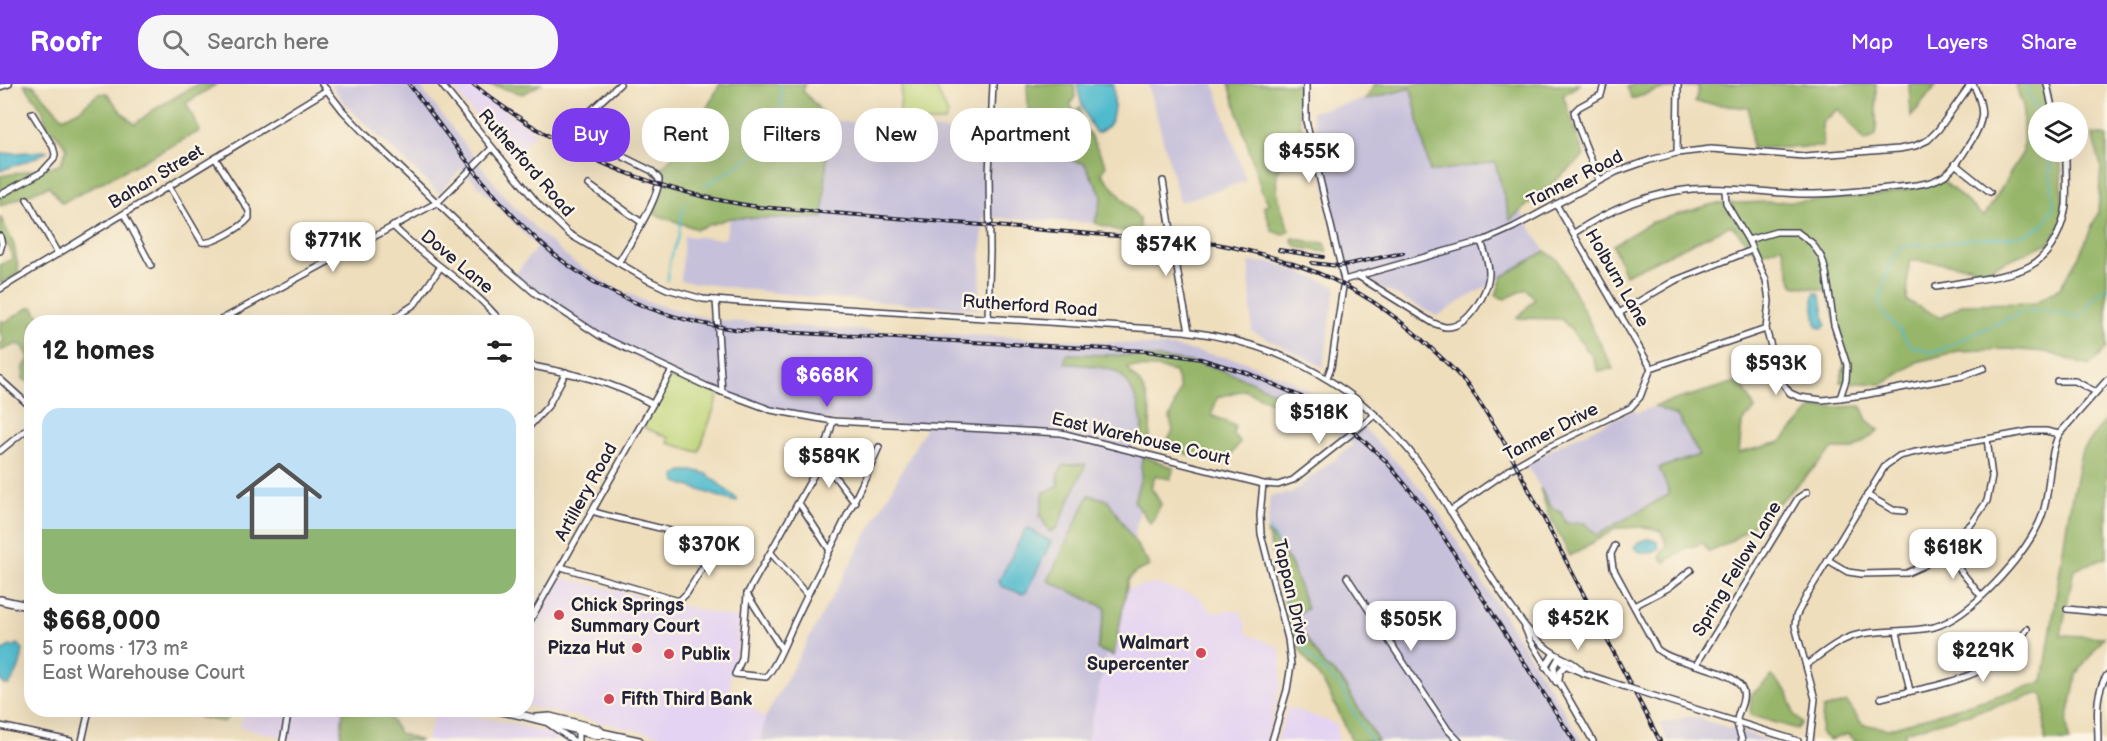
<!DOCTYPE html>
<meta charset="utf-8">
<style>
body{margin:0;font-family:"Balsamiq Sans",sans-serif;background:#f6f6f6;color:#222;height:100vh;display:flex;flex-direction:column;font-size:22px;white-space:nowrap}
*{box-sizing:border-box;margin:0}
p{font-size:20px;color:#767676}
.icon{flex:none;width:33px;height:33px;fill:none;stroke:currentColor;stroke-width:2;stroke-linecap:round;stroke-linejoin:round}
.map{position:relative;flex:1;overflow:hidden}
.panel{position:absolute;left:24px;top:231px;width:510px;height:402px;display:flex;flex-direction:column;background:#fff;border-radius:24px;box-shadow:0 6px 24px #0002}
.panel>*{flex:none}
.guide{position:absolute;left:552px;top:24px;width:570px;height:54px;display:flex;gap:12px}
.controls{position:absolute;left:2028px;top:18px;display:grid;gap:12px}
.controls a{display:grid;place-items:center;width:60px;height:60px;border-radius:50%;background:#fff;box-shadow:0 6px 24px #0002;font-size:30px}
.price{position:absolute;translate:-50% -51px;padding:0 14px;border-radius:12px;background:#fff;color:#222;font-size:20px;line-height:39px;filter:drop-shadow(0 2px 3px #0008)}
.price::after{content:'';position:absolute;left:50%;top:36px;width:18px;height:14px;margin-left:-9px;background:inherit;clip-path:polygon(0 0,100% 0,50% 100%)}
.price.active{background:#7c3aed;color:#fff}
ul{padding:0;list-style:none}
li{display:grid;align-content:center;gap:12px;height:318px;padding:0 18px}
li span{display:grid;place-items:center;height:186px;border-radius:18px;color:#555}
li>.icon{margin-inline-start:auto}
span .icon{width:108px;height:108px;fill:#fffc;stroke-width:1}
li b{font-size:26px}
h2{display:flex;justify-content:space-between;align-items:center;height:72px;padding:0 18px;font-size:26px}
.chip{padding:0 21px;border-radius:24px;background:#fff;box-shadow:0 6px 24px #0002;font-size:21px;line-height:54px}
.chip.active{background:#7c3aed;color:#fff}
header{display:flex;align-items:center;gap:36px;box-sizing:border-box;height:84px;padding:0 30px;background:#7c3aed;color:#fff}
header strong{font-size:28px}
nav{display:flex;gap:33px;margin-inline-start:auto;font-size:21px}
.search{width:420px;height:54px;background:#f6f6f6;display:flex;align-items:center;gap:15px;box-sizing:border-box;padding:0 21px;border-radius:24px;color:#767676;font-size:22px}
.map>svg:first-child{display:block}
</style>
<header>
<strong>Roofr</strong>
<div class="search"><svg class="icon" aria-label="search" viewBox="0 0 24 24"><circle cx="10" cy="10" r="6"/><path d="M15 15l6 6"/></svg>Search here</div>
<nav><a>Map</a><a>Layers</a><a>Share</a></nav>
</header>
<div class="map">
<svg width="2107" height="657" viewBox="0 0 2107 657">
<rect width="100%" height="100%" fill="#fcf5e5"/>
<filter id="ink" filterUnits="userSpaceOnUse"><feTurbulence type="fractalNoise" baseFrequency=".0167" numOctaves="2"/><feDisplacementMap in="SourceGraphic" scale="12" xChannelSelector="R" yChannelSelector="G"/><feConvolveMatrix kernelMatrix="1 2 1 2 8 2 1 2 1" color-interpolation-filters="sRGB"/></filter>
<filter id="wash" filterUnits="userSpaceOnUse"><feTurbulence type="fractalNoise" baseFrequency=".008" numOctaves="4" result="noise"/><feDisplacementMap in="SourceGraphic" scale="24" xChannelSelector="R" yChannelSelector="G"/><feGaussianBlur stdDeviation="1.35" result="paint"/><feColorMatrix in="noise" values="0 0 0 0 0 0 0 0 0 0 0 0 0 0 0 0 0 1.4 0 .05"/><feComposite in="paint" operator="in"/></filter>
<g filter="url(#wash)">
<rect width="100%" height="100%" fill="#eedebc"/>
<g fill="#e4d3f2">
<path d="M450,0H466L537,49L509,73Z"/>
<path d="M559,493L739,535L738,561L731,587L730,610L740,614L765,634L760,657H686L527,622V552Z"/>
<path d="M1155,500L1198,512L1208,524L1216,529L1229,526L1239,527L1244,535L1247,550L1279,563L1281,575V598L1266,657H1087L1123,505Z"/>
<path d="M1288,623L1336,640L1339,657H1277Z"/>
<path d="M244,626H343L340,657H300L240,643Z"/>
<path d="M436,626H444L513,640L552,651L560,657H426Z"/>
</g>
<g fill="#c6c0da">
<path d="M330,0H418L508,117L542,151L572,177L611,202L647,218L706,234L726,237L850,246L1079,256L1173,263L1240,276L1290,296L1342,327L1366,346L1414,397L1434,421L1583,657H1378L1341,595L1324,581L1305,554L1292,531L1306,526L1291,479L1267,447L1270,412L1291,409L1353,361L1331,343L1275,308L1233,291L1192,278L1137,272L1066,270V279L1098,283L1115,287L1127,299L1136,315L1143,341L1132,364L1152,374L1087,657H760L765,634L926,343L810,336L719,310L683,293L668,289L587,248L513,193L537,163L462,84L439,109L347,22Z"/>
<path d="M1148,0H1214L1246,97L1180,118Z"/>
<path d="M1411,4L1419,34L1495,78L1510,135L1521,128L1545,167L1437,232L1347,186L1317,70L1321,58L1311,28Z"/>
<path d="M829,36L972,49L1000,62L1084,79L1102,112L1095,139L983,133L979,225L801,212L681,197L684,152L725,155L730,134H823Z"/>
<path d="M1249,178L1275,179L1336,202L1323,283L1252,247Z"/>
<path d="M1655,322L1678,333L1699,371L1659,384L1670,410L1597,451L1566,439L1561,428L1552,424L1527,381L1561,360L1634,326L1636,329Z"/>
<path d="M1690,632L1772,657H1668L1660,640Z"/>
</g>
<g fill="#bfd57a" stroke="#707c5a" stroke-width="1.5">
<path d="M902,0C942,0 933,0 948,30L945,38H899Z"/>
<path d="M668,289L683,293L719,310L699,368L668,359L669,354L643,343Z"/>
</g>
<g fill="#97b66a" stroke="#5c6c52" stroke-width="1.5">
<path d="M24,0L33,1L63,34L79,26L98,10L107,9L122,29L135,40L153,26L198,0H217L186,19L200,47L62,119L49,102L0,122V92L60,81L67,64L56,50L47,42L42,25Z"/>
<path d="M488,0H541L523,10Z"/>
<path d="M720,0H805L803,7L829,36L823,134H730L697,145L654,130L662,83L689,57Z"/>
<path d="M1027,0H1074L1075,13L1070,20L1074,27L1080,23L1082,37L1106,81L1102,90L1139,134L1140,149L1116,146L1095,139L1102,112L1084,79L1028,69L1030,62Z"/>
<path d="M1229,0H1299L1298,25L1306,69C1300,70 1292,71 1287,74C1265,91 1283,126 1289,146L1283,151L1272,147L1264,122L1269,120L1262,108Z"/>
<path d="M1375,0H1580L1563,11L1584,72L1510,136L1495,78L1430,88L1411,4L1365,16Z"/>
<path d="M1635,0H1876V52L1865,57L1838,25L1822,39L1823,63L1752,64L1749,24L1695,18L1699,2L1657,6L1632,15L1627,3Z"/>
<path d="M1909,0H1937L1911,33Z"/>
<path d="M2015,0H2047L2053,28H2038V68H2060L2064,138L2049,159L1990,184L1983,186L1969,182L1909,176L1907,217L1941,234L1963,220L2035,219L2060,204L2079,172L2098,129L2101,82L2092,50L2107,52V264L2089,282L2046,268L2009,265L1958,267L1917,278L1883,300L1840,298L1845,277L1828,207L1793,201L1782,162L1758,170L1731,141L1625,191L1613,161L1650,139L1713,120L1825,116L1885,110L1930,100L1940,94L1984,133L2023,68V22Z"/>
<path d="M0,132L14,161L19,189L0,200V181L12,175L10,164L0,157Z"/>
<path d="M1293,154L1311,158L1325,159L1327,168L1297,163L1292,157Z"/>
<path d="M1545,167L1558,176L1613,285L1598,287L1592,272L1562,235L1517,234L1535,215L1526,205L1505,215L1496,212L1502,193Z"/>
<path d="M33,223L38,231L50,232L61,238H32L30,299L23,295L24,283L29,274L23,262L17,260L0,267V260L4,257L0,249V237L6,238L26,225Z"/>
<path d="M1066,270C1107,271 1149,271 1190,278C1235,286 1301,318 1336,347L1314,341L1300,330L1244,306L1218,313L1211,331L1235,342L1233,351L1240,358L1224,381L1164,363L1173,347L1170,334L1180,305L1175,288L1158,284L1127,283C1129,290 1134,292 1139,298C1153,319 1151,337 1149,361L1142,357C1144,336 1135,295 1112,286C1098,281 1081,281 1065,279Z"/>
<path d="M1740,297L1755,325L1742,339L1739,369L1781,358L1813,324L1861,322L1867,336L1879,346L1854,365H1833C1798,399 1754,450 1709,468L1703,459L1686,464L1665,478L1660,473L1667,461L1661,447L1645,443L1617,444L1570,472L1548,429L1540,404L1552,424L1561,428L1566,439H1585L1597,451L1670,410L1659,384L1699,371L1678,333L1655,322Z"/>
<path d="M2107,334V474L2074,485L2061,551L2104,553L2077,590L2067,638L2069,657H2045L2044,613L2041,609L1905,648V657H1854L1848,650L1830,656L1821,650L1823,625L1847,618L1862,640L1888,645L2043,598L2068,433L2081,369Z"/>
<path d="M1143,372L1174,384L1170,395L1155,392L1151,403L1161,420L1151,440L1134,417L1142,390L1141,381Z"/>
<path d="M1086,380L1057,444L1050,448L1040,432L1044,408L1058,403V390L1064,381Z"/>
<path d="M1089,411L1108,416L1150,482L1136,488L1128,496L1114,572L1097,565L1106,524L1048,497Z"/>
<path d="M1267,447L1291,479L1307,525L1292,532L1324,581L1341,595L1378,657H1352C1342,635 1333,614 1320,594C1311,581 1301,570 1294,555Z"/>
<path d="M1772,592L1788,609L1794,631L1802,639L1797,645L1750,631L1751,611Z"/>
<path d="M195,626H233L224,638L199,633Z"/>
<path d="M343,626H385L399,649L421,657H340Z"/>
</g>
<g fill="#51bbce" stroke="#3a6e84" stroke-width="1.5">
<path d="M1077,0H1113C1115,17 1117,44 1096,49C1086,35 1080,17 1077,0Z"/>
<path d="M47,67C33,78 16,79 0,87V70Z"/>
<path d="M1815,209H1818L1821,213L1826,241L1823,244L1817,243L1816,239L1813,216Z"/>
<path d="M682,387H696L707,390L737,415V417H732L676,398L675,392Z"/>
<path d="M1028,444L1051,458L1027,507L1023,510L1001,502L999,497L1025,446Z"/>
<path d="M1648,455L1657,457L1659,464C1652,470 1641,471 1634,463L1639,458Z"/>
<path d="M18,560L23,565C22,578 18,590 9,601H5L0,596V568L10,562L13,563Z"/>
</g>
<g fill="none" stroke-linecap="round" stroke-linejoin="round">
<g stroke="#51bbce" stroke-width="1.5">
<path d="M2025,0L2038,30"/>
<path d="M2048,68L2054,120L2049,132L2043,141L2026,150L2011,153L1970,155L1936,160L1910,161L1899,166L1890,178L1880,213L1879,222L1883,230L1898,244L1911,262L1930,268L1937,267L2022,228L2040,226L2078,233L2083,229L2095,212L2107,203"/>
<path d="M705,102C734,81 773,69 781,29C782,20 781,9 780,0"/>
<path d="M667,197L670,176L679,151L681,131L686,120"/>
<path d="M1268,442L1277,459L1286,501V518L1289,531L1299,557L1313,576L1341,603L1351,624L1372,657"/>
</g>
</g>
</g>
<g filter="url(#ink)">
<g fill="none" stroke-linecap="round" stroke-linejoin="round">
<defs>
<g id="minor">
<path d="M322,0L343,27L365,50L500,179L536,210L600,252L706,302L771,326L833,337L1061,349L1263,400L1278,401L1293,396L1375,331"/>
<path d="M441,0L538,120L569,150L648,196L667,205L703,215L739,218L1184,247C1279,258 1364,303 1421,382C1454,429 1481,481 1514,527C1525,543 1542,563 1559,572C1570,578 1571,576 1581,586"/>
<path d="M1306,0V37L1344,196L1331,283L1327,294"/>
<path d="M2047,0L2053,28"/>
<path d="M0,3L9,0"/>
<path d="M1677,69L1678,0"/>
<path d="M1955,80L1990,108"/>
<path d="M1599,96L1577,40L1574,28L1579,23L1601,11L1604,0"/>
<path d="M1163,97L1180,202L1189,247"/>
<path d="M589,101L641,138"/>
<path d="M169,102L202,158C212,161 242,143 249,134V127L215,74"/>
<path d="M1725,106L1726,119L1748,156L1766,196L1769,217L1766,245L1781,297L1790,309L1799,313L1823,316L1864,311L1963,292L1984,284"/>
<path d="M0,111L42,88L54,75L55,70L53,63L32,29"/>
<path d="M27,115L58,170"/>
<path d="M1556,120L1651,284"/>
<path d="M124,130L151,181"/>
<path d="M393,142C426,176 473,202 501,238"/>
<path d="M1574,149C1610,125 1650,109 1692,105C1728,102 1766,109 1801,110C1830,111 1859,107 1888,104C1906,102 1929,102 1945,91C1956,83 1963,70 1970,59C1985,37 1985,24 1973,0"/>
<path d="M0,152L2,160L0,167"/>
<path d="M1748,156L1776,148H1797L1812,159L1822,174L1826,188L1834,241L1847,281L1846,296L1840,314"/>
<path d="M618,179C630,160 659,115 659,95L652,87L591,57L581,50L578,42L586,31L620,0"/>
<path d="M1358,192L1433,239C1437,240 1442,243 1446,243C1468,244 1489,208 1489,189C1489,178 1484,167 1481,157"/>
<path d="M1344,196L1485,156L1514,143L1616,88L1650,76L1677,69L1711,65L1804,72L1899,65L1915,62L1928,56L1938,46L1971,0"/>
<path d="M1936,203C1959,198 2011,193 2030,182C2051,171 2063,144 2066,121C2067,106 2066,90 2066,75L2064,68"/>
<path d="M0,205L327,6"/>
<path d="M716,216L722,308"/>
<path d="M1619,229L1674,197L1752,166"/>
<path d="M988,234L990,168L989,90L993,0"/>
<path d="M217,238L438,118L492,64"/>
<path d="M388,238L415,220L440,184"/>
<path d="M526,281C571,289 612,297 652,320"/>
<path d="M1651,284L1766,245"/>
<path d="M0,295L32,324"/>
<path d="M2057,297H2075L2096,308"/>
<path d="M833,337L822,376L747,510L742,575L735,590L766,593C778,580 788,551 797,533C824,476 854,421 879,363"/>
<path d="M526,346L548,322L566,288"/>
<path d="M0,367L32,341"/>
<path d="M822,376L855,419"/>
<path d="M1263,400L1260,431L1261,450L1288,555L1291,581L1287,606L1272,657"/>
<path d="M1867,411L1893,426L1904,427"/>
<path d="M799,419L829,465"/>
<path d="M1450,427L1515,382L1544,365L1630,324L1640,313L1651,284"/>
<path d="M1615,462L1611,470L1613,484L1657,565C1676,582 1736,583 1743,607C1746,619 1736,628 1737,639C1738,645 1741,651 1742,657"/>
<path d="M1943,465L1981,512"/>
<path d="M771,469L807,511"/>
<path d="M1828,476L1848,488L1862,490L1907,489L1925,481L1972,439L1987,417L1992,393L1987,355"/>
<path d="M561,483L679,517L687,509L714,465C678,443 631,440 592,427"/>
<path d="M1347,493L1448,646L1459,657"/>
<path d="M747,510L781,564"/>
<path d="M1634,522L1668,504L1691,486"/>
<path d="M2067,525L2107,529"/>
<path d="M526,544L672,286"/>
<path d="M1525,544L1530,556L1556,598"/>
<path d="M1897,548L1910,607"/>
<path d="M1559,573L1554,582L1555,591L1593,657"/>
<path d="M1559,573L1561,578C1573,587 1592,592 1607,597"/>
<path d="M1696,581L1798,414L1807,408"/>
<path d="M1806,581C1822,570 1837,556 1857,551C1882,545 1908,549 1934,543C1971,533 2023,473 2039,439C2052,411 2046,378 2059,350L2107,296"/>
<path d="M1545,583L1554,569"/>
<path d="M1559,596L1560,587L1566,581"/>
<path d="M1660,614L1798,657"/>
<path d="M1881,614C1934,601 1997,596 2027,545"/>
<path d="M549,640L574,657"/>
<path d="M0,642L70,657"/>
<path d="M82,657L89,626"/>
<path d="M283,657L289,626"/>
<path d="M578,657V644"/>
<path d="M1810,657L1815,615L1795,542L1796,532L1807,511L1885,382L1899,372L1916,368L2031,347H2046L2059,350"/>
<path d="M2098,657C2098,635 2094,610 2107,591"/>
</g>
<g id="major">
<path d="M0,516L32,523"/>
<path d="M497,626C530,632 561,642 593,650L598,651L602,649L639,657"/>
<path d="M536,634L550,633L598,645L602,649"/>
</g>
</defs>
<use href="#minor" stroke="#413e4e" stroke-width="8"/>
<use href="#major" stroke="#413e4e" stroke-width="10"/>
<use href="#minor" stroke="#fff" stroke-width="5"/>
<use href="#major" stroke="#fff" stroke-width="7"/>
<defs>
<g id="rail">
<path d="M409,0C451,55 491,115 543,161C599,210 668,237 741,246L1146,267L1201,275L1250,290L1304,314L1354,348L1385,376L1427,427L1574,657"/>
<path d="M473,0C556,67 654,108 759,123L1217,160C1304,177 1368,203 1433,266C1445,277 1458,289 1468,302C1481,319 1492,338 1503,356L1660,657"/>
<path d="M1279,166L1323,173"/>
<path d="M1312,179L1339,182L1403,169"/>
</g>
</defs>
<use href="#rail" stroke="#22223b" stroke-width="4"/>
<use href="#rail" stroke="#fcf5e5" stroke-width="1.5" stroke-dasharray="4.5" stroke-linecap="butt"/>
<defs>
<path id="minor-bridge" d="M1607,597L1660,614"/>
</defs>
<use href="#minor-bridge" stroke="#413e4e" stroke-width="8" stroke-linecap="butt"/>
<use href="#minor-bridge" stroke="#fff" stroke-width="5"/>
</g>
</g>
<g fill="#d1495b" stroke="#fcf5e5" stroke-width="2">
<circle cx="559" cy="531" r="6"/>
<circle cx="637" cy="564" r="6"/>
<circle cx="1201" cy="569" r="6"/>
<circle cx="669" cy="570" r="6"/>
<circle cx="609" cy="615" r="6"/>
</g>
<g text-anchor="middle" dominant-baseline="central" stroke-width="5" stroke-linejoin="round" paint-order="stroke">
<g font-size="18" fill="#22223b" stroke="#fcf5e5">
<text transform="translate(526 79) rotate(49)">Rutherford Road</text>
<text transform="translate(156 93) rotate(-31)">Bahan Street</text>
<text transform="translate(1575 95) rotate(-27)">Tanner Road</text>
<text transform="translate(457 178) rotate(40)">Dove Lane</text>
<text transform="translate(1617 194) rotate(60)">Holburn Lane</text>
<text transform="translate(1030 222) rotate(4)">Rutherford Road</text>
<text transform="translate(1551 348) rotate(-28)">Tanner Drive</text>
<text transform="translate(1141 355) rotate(13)">East Warehouse Court</text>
<text transform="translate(586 408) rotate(-61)">Artillery Road</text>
<text transform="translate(1737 485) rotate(-59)">Spring Fellow Lane</text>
<text transform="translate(1291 508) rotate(77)">Tappan Drive</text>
</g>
<g font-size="18" font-weight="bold" fill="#22223b" stroke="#fcf5e5" text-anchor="start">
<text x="571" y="521">Chick Springs<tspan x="571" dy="21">Summary Court</tspan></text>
<text x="1189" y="559" text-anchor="end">Walmart<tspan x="1189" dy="21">Supercenter</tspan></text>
<text x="625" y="564" text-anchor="end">Pizza Hut</text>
<text x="681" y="570">Publix</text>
<text x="621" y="615">Fifth Third Bank</text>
</g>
</g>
</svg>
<div class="controls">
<a><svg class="icon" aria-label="layers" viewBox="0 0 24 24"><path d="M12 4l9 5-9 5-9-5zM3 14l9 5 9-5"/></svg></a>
</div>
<b class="price" style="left:1309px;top:100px">$455K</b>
<b class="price" style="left:333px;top:189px">$771K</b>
<b class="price" style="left:1166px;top:193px">$574K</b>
<b class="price" style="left:1776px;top:312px">$593K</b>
<b class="price active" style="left:827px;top:324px">$668K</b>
<b class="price" style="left:1319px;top:361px">$518K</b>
<b class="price" style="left:829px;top:405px">$589K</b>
<b class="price" style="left:709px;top:493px">$370K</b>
<b class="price" style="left:1953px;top:496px">$618K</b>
<b class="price" style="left:1578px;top:567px">$452K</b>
<b class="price" style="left:1411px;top:568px">$505K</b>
<b class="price" style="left:1983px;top:599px">$229K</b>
<div class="guide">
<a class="chip active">Buy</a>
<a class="chip">Rent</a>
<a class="chip">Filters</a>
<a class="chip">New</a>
<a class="chip">Apartment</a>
</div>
<section class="panel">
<h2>12 homes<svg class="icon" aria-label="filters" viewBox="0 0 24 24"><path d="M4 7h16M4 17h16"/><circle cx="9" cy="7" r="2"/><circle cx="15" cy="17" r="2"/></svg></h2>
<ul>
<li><span style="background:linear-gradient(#bfe0f5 65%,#8fb573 0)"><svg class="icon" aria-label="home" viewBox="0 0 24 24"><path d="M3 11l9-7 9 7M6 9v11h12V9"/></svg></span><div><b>$668,000</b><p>5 rooms · 173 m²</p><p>East Warehouse Court</p></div></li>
</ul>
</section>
</div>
